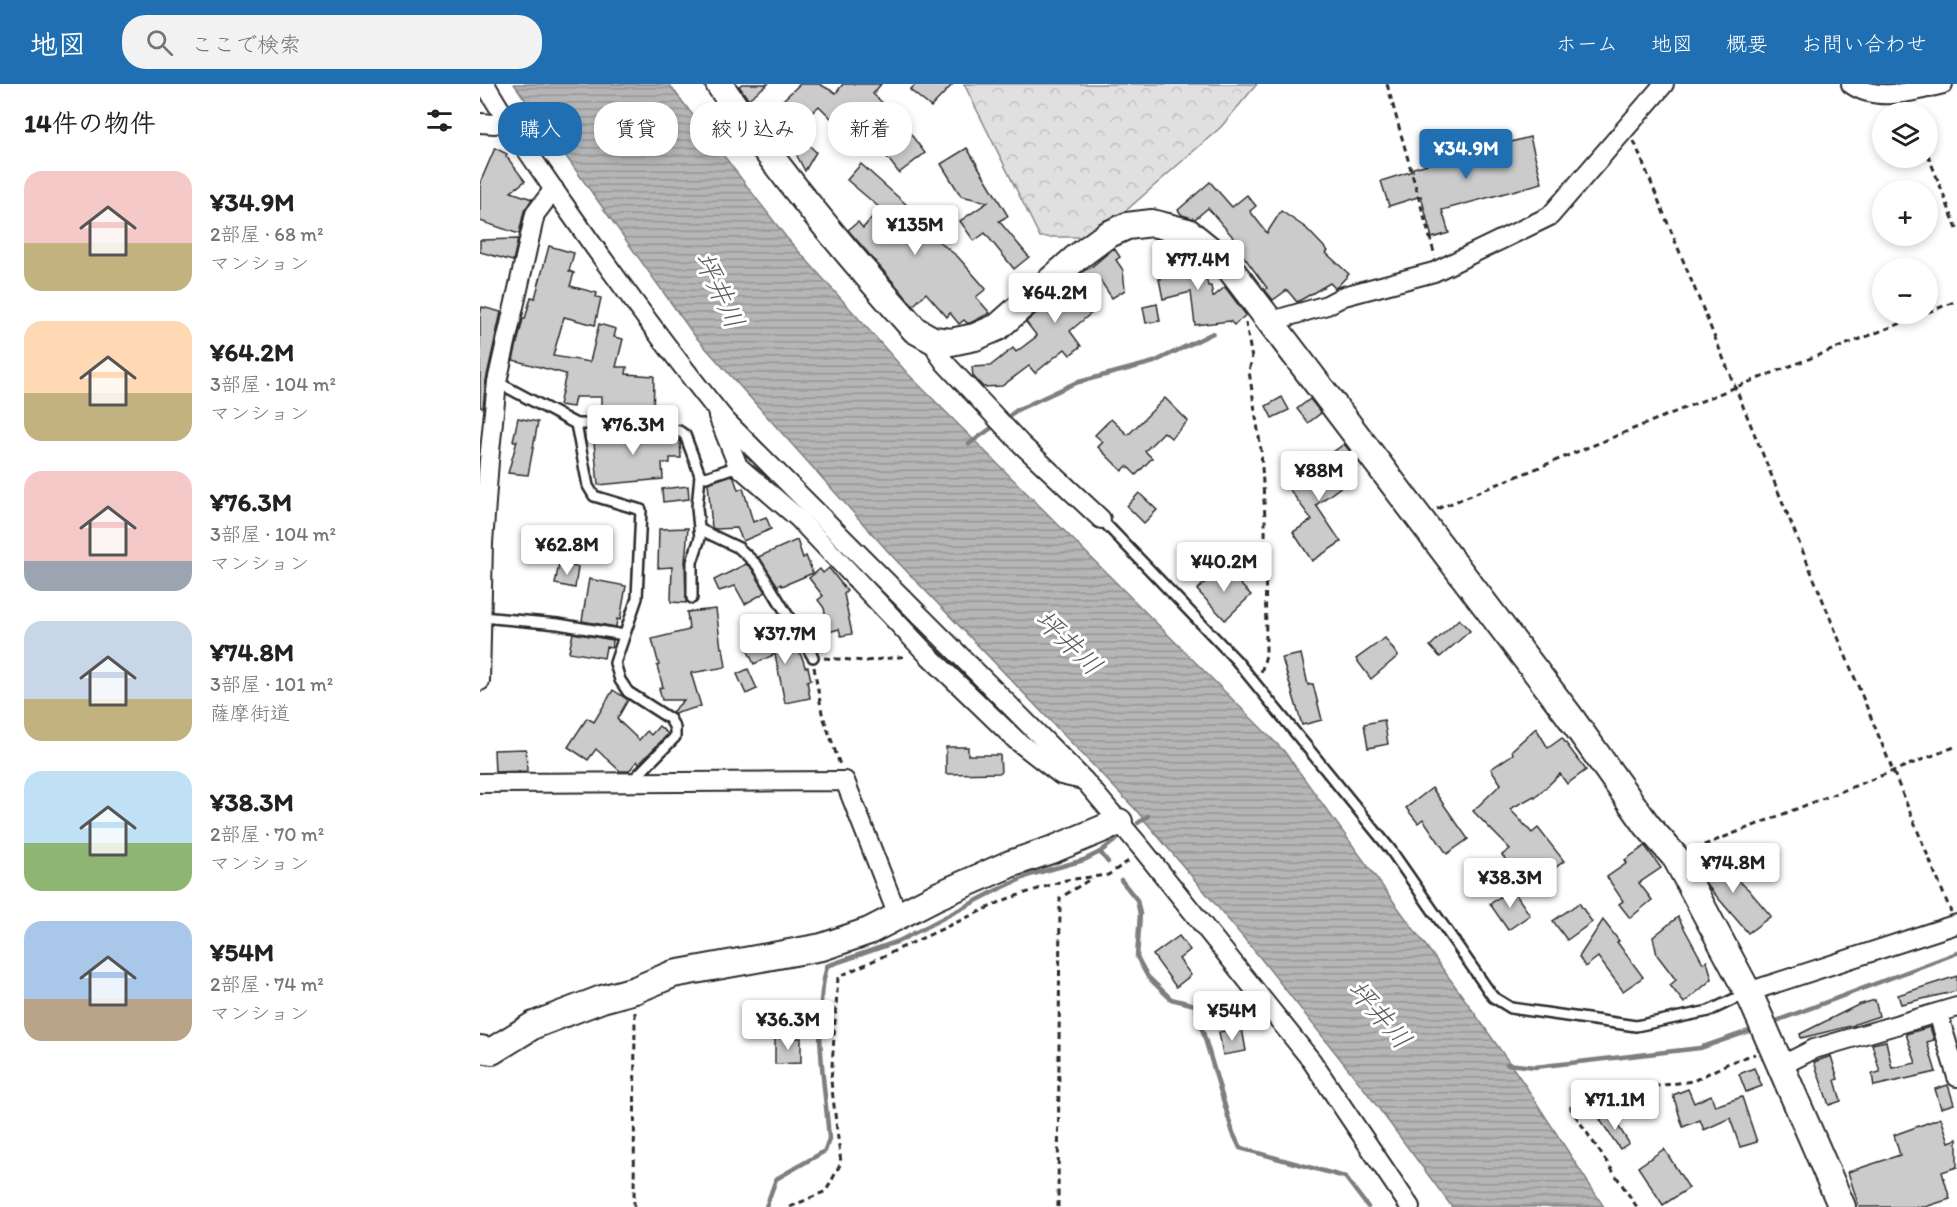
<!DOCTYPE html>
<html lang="ja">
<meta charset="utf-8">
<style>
body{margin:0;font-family:Itim,"Klee One",sans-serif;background:#f2f2f2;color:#222;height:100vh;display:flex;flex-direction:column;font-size:22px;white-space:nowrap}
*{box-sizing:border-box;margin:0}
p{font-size:20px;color:#767676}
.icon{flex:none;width:33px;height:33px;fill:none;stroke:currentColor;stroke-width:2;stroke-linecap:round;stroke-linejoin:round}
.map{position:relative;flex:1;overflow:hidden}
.panel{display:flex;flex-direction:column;background:#fff;width:480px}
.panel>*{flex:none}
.guide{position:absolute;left:18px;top:18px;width:570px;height:54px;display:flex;gap:12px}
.controls{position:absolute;left:1392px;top:18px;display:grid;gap:12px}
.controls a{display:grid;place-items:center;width:66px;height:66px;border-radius:50%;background:#fff;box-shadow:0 3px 9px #0003;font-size:30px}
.price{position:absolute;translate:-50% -51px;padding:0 14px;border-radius:6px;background:#fff;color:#222;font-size:20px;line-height:39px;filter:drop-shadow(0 2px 3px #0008)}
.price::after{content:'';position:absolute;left:50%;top:36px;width:18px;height:14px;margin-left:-9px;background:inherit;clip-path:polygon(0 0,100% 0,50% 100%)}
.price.selected{background:#1f6fb2;color:#fff}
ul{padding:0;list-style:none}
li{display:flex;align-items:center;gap:18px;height:150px;padding:0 24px}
li span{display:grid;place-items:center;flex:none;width:168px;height:120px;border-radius:18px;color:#555}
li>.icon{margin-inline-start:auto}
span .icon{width:72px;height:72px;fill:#fffc;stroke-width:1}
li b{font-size:26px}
h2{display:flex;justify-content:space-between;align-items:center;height:72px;padding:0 24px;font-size:26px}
.pill{padding:0 21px;border-radius:24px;background:#fff;box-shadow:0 3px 9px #0003;font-size:21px;line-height:54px}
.pill.selected{background:#1f6fb2;color:#fff}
header{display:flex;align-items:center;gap:36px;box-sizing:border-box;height:84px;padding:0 30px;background:#1f6fb2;color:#fff}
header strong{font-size:28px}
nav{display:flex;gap:33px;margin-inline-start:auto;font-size:21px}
.search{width:420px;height:54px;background:#f2f2f2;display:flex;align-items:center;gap:15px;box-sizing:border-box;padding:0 21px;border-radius:24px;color:#767676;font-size:22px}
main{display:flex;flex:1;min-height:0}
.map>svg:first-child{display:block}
</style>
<header>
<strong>地図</strong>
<div class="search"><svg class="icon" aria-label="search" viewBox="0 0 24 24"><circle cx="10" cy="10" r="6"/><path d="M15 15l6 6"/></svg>ここで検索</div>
<nav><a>ホーム</a><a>地図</a><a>概要</a><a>お問い合わせ</a></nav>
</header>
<main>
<section class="panel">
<h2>14件の物件<svg class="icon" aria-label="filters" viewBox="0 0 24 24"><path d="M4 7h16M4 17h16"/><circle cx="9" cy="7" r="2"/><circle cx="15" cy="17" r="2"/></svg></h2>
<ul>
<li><span style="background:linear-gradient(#f6c9c9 60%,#c2b280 0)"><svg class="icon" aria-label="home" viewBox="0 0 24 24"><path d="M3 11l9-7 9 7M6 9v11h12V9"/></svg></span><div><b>¥34.9M</b><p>2部屋 · 68 m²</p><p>マンション</p></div></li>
<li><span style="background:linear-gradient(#ffd9b3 60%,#c2b280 0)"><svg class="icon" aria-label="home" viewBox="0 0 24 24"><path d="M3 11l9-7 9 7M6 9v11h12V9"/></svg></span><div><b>¥64.2M</b><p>3部屋 · 104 m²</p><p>マンション</p></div></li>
<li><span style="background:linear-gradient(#f6c9c9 75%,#9aa5b1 0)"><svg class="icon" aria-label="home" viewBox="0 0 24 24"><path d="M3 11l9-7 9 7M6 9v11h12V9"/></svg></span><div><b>¥76.3M</b><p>3部屋 · 104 m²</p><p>マンション</p></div></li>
<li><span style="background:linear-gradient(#c9d6e8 65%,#c2b280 0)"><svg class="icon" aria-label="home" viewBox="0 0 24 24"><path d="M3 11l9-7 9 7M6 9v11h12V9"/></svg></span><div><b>¥74.8M</b><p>3部屋 · 101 m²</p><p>薩摩街道</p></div></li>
<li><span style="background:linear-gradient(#bfe0f5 60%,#8fb573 0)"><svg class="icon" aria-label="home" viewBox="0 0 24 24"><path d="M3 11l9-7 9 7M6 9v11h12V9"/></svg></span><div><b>¥38.3M</b><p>2部屋 · 70 m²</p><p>マンション</p></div></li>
<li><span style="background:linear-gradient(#a9c7e8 65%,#b9a48a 0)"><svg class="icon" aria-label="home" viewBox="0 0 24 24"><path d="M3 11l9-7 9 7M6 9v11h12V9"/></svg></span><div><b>¥54M</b><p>2部屋 · 74 m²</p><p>マンション</p></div></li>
</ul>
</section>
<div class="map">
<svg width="1477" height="1123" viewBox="0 0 1477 1123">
<defs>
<pattern id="forest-crowns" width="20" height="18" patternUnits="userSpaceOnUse" patternTransform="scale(1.5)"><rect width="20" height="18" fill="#e0e0e0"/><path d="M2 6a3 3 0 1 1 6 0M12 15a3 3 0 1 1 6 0" fill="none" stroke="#c0c0c0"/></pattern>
<pattern id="water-rules" width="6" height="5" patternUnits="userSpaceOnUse" patternTransform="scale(1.5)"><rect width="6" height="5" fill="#b6b6b6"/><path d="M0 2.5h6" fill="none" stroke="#949494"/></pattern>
</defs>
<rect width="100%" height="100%" fill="#fff"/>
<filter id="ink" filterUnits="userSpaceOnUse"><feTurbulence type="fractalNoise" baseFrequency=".0167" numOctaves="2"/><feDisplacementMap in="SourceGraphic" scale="12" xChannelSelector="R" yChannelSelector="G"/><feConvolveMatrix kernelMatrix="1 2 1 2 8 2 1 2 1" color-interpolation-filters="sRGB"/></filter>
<g filter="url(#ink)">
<path fill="url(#forest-crowns)" stroke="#868686" stroke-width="1.5" d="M484,0H777L741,43L616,153H560Z"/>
<path fill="url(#water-rules)" stroke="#7e7e7e" stroke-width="1.5" d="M34,0H189L306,153L429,291L804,667L986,917L1045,1001L1124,1123H972L885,1006L778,871L655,725L413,473L214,251Z"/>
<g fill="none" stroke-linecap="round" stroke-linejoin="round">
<g stroke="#7e7e7e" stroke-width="4.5">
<path d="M524,336L537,326L595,299L674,278L733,249"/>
<path d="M489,360L517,340"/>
<path d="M658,739L668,732"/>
<path d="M620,768L628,778"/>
<path d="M641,796L657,816L660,830L657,873L668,893L691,915L715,921L753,1049L760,1064L865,1093L888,1123"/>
<path d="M1291,939L1477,869"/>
<path d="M1027,980L1055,983L1220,964L1275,945"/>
<path d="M286,1123L296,1095L345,1067L349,1055C345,999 332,937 347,882L419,857L517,806L550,791L604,776L620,768L637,755"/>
</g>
</g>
<g fill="#cbcbcb" stroke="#2b2b2b" stroke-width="1.5">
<path d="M262,0H288L268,15L259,2Z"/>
<path d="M320,0H339L356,9L363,0H401L393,10L417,32L445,69L419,89L378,35L369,52L339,22L318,42L308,30L299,40L289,29Z"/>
<path d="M436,0H473L451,23L430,6Z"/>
<path d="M1050,53L1062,99L962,126L969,149L952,154L941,112L909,122L901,97L933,87V84Z"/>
<path d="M326,58L336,68L325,87L315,68Z"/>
<path d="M15,64L27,70L26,72L45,97L31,108L52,115L44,127L39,150L0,137V99Z"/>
<path d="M487,64L528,132L519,137L549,173L534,185L505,149L494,157L480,137L508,118L481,112L461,80Z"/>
<path d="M381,80L427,121L416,133L435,149L440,142L478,173L506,205L496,213L510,229L490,239H487L484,236L479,240L470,229L467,233L446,209L433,222L420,206L368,146L378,138L383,144L400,124L367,96Z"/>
<path d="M730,98L752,123L767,111L776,122L770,127L787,149L801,127L826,144L848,167L846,169L869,190L858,202L855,204L850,199L819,217L817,218L807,206L793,216L785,206L787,204L756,162L759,160L728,124L715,135L702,131L698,126Z"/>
<path d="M38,155L33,177L0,168V156Z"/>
<path d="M69,162L94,169L89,187L94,189L90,202L117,209L116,213L121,214L115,241L84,233L73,272L110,278L119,240L136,245L134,253L143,255L136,283H147L146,290L174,292L173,336L156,333H121V313H95L93,323L79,321L86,290L33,276L43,235H45L51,213L55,214Z"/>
<path d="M634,164L640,173L636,176L643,186L645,206L632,214L620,196L601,210L615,226L590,247L601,262L590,271L585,265L555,289L549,282L522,302L503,303L493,292L492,283L510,282L533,264L536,268L557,252L546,238L605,186L610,184Z"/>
<path d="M711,170L717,175L720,185L724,184L728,202H731L733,213L745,203L766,231L754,241L750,237L715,241L711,208L683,215L679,195H681L678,178Z"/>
<path d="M677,220L680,237L666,239L663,223Z"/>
<path d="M2,223L21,228L6,296L3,324L0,323V231Z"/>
<path d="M802,313L809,326L792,334L786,322Z"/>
<path d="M685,314L708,337L691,354L684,348L665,367L672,374L656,391L647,382L642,387L618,363L623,358L615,351L631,335L648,351Z"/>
<path d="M830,315L841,329L828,339L817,325Z"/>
<path d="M38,334L58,338L48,391L28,389L37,357H33Z"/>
<path d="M113,347H155L196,353L200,358L201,374H190V379H182L183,395L118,401Z"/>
<path d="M864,360L873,371L855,384L866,399L836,421L861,458L832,477L813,448L832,436L807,402Z"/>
<path d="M252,391L254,394L258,406L263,404L273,438L286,433L291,445L263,457L257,444L236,445L232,444L228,399Z"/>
<path d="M208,402L209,415L183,418L182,405Z"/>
<path d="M659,409L677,426L664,439L647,422Z"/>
<path d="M208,444L205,478L206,519L191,518L192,483L178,484L179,445Z"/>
<path d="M317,456L323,474L326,472L333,489L302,502L301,500L298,502L278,473Z"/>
<path d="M79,480L98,483L95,504L75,500Z"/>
<path d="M266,480L272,485L286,508L265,520L255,502L239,507L234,496Z"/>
<path d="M742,482L771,511L745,536L717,506Z"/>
<path d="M349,484L367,507L364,510L372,550L361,552L359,545L349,548L344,524L338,516L343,512L329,494L340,485L343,489Z"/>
<path d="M109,495L146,502L140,536L137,535L136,543L102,537Z"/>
<path d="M236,525L241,564H243L246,583L211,589L221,622L194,630L192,628L204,616H182L179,604L183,603L177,582L179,581L172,555L209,546L207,528Z"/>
<path d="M979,535L990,547L960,573L950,562Z"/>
<path d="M308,545L323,576L325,583H328L331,596L327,597L330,614L305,619L295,570L274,580L267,565Z"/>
<path d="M93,549L133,556L132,564L126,563L124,574L89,568Z"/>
<path d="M905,554L918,572L891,595L876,575Z"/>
<path d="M821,570L828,601L833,600L842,636L822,641L802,574Z"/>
<path d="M268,585L277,605L266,610L257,590Z"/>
<path d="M133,606L148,616L137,635L159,656L167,647L171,651L179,642L188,650L159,680L157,677L149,687H140L116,665L108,676L88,663L107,634L114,638Z"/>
<path d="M904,636L908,660L888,664L884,640Z"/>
<path d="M1056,644L1068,664L1082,654L1106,686L1087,700L1080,690L1055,714L1054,712L1030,725L1052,749L1058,744L1084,777L1048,805L1022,771L1030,765L993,727L1021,700L1011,685L1033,670L1032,666Z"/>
<path d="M466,663H488V671H520L521,689L466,690Z"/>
<path d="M46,665L47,687L15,688L14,666Z"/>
<path d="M952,704L988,755L967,770L943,735L938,739L926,724Z"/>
<path d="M1165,762L1181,784L1159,799L1172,816L1150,834L1139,820L1143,817L1127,793L1147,779L1145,776Z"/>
<path d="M1226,769L1268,805L1291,832L1268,849L1227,801L1216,779Z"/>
<path d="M1032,805L1050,831L1028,846L1010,820Z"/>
<path d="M1099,819L1112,838L1087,856L1073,837Z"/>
<path d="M1198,833L1223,879L1227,877L1232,895L1204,919L1190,901L1196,896L1177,871L1173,853Z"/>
<path d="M1123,836L1139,857L1137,858L1163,893L1143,907L1118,873L1105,883L1099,873Z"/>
<path d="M699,852L710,866L699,875L711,891L696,903L673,871Z"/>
<path d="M1477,892V907L1421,920L1418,911Z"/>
<path d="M1395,916L1399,932L1375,940V941L1321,954L1320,950L1378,921Z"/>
<path d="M1450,943L1454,956L1447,958L1456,988L1394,1002L1392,990L1400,988L1392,960L1406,957L1412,984L1436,979L1426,950Z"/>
<path d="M762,944L766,967L743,971L739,948Z"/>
<path d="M295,954H321V979L295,980Z"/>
<path d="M1351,972L1358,995L1355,996L1361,1017L1349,1021L1334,978Z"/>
<path d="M1274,984L1282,1002L1266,1008L1259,990Z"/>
<path d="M1468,1001L1474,1020L1461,1024L1455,1005Z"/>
<path d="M1208,1005L1214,1019L1231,1011L1235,1022L1262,1013L1277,1058L1260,1063L1250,1034L1224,1046L1220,1036L1203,1043L1193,1011Z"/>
<path d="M1130,1029L1149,1059L1140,1065L1120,1036Z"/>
<path d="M1461,1034L1469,1058L1477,1055V1083L1462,1088L1470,1115L1445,1123H1379L1368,1088L1420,1071L1414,1051Z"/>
<path d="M1184,1065L1209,1104L1183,1121L1158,1083Z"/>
</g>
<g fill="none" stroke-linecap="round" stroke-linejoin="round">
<defs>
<g id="lane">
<path d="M17,298L96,340H156L199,347L205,351L220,391L226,393L258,382"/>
<path d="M96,340L108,402L114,412L161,426L157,514L135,579L140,596L148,608L190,635L195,644V653L152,697"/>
<path d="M621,435L756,576L910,765L1013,913L1031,924L1156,942L1229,927L1267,909"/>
<path d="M219,445L259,464L277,481L333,573"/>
<path d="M212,514V478L220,454L217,424L220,391"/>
<path d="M2,533L78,540L144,551"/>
</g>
<g id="street">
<path d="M5,0C28,41 56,79 83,119C135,193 188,266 245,336L604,696L663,766L831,976L930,1123"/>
<path d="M1371,0C1397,19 1435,7 1463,0"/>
<path d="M0,39L15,40"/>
<path d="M792,237L847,221L864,212L954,188L1070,132L1184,0"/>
<path d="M453,256L458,269L465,279L541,360L621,435"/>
<path d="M238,332L258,382L318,434L447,570L536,656L581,691L603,696"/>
<path d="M0,597L3,459L9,377L17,298L55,130L74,105"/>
<path d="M0,699L365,697L418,832"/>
<path d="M1268,908L1477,840"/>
<path d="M1458,929L1477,993"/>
<path d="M1301,982L1334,965L1477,923"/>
</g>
<g id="secondary">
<path d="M239,0C298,88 365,167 435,246L453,256L471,258L495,253L518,243L596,174L627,151L647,142L672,139L708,148L745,178L1088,630L1167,741L1196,774L1272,916L1362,1123"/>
<path d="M0,965L12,967L54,941L122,915L155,906L193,890L342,863L389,847L457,812L530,780L574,765L639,738"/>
</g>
</defs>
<use href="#lane" stroke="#2b2b2b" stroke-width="14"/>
<use href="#street" stroke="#2b2b2b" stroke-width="22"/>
<use href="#secondary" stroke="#2b2b2b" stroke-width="30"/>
<g stroke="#2b2b2b" stroke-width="3" stroke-dasharray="6 4.5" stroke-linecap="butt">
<path d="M907,0L955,172"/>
<path d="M1154,57L1471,828"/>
<path d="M1448,71L1477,145"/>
<path d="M1448,228L1477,217"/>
<path d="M768,240H766L772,275L769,287L781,366L785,434L786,571L781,589"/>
<path d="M957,425L1256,303L1445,230"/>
<path d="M344,574L386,577L427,572"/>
<path d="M334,583L342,629L360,681"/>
<path d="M1214,765L1477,662"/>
<path d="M154,1123L155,926"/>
<path d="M310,1123L346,1107L361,1079L351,997L358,893L527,815L586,796L628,791L650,776"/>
<path d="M578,1123L580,814L612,794"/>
<path d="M1157,1123L1091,1025V1018L1098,1013L1213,997L1251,978L1275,970"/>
</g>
<use href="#lane" stroke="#fff" stroke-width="9"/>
<use href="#street" stroke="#fff" stroke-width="18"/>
<use href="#secondary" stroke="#fff" stroke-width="26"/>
</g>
</g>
<g text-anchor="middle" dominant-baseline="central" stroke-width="6" stroke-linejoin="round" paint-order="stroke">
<g font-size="27" font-style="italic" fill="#5c5c5c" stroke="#fff">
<text transform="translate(240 206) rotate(65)">坪井川</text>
<text transform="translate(589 558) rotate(44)">坪井川</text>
<text transform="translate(900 930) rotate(49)">坪井川</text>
</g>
</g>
</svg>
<div class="controls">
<a><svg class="icon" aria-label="layers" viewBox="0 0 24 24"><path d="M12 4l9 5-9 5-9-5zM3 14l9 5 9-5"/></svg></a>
<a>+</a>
<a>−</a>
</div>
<b class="price selected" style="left:986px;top:96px">¥34.9M</b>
<b class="price" style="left:435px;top:172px">¥135M</b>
<b class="price" style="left:718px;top:207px">¥77.4M</b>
<b class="price" style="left:575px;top:240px">¥64.2M</b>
<b class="price" style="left:153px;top:372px">¥76.3M</b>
<b class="price" style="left:839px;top:418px">¥88M</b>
<b class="price" style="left:87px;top:492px">¥62.8M</b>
<b class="price" style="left:744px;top:509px">¥40.2M</b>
<b class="price" style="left:305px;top:581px">¥37.7M</b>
<b class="price" style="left:1253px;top:810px">¥74.8M</b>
<b class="price" style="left:1030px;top:825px">¥38.3M</b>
<b class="price" style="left:752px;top:958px">¥54M</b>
<b class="price" style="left:308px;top:967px">¥36.3M</b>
<b class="price" style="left:1135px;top:1047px">¥71.1M</b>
<div class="guide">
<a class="pill selected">購入</a>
<a class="pill">賃貸</a>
<a class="pill">絞り込み</a>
<a class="pill">新着</a>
</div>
</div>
</main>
